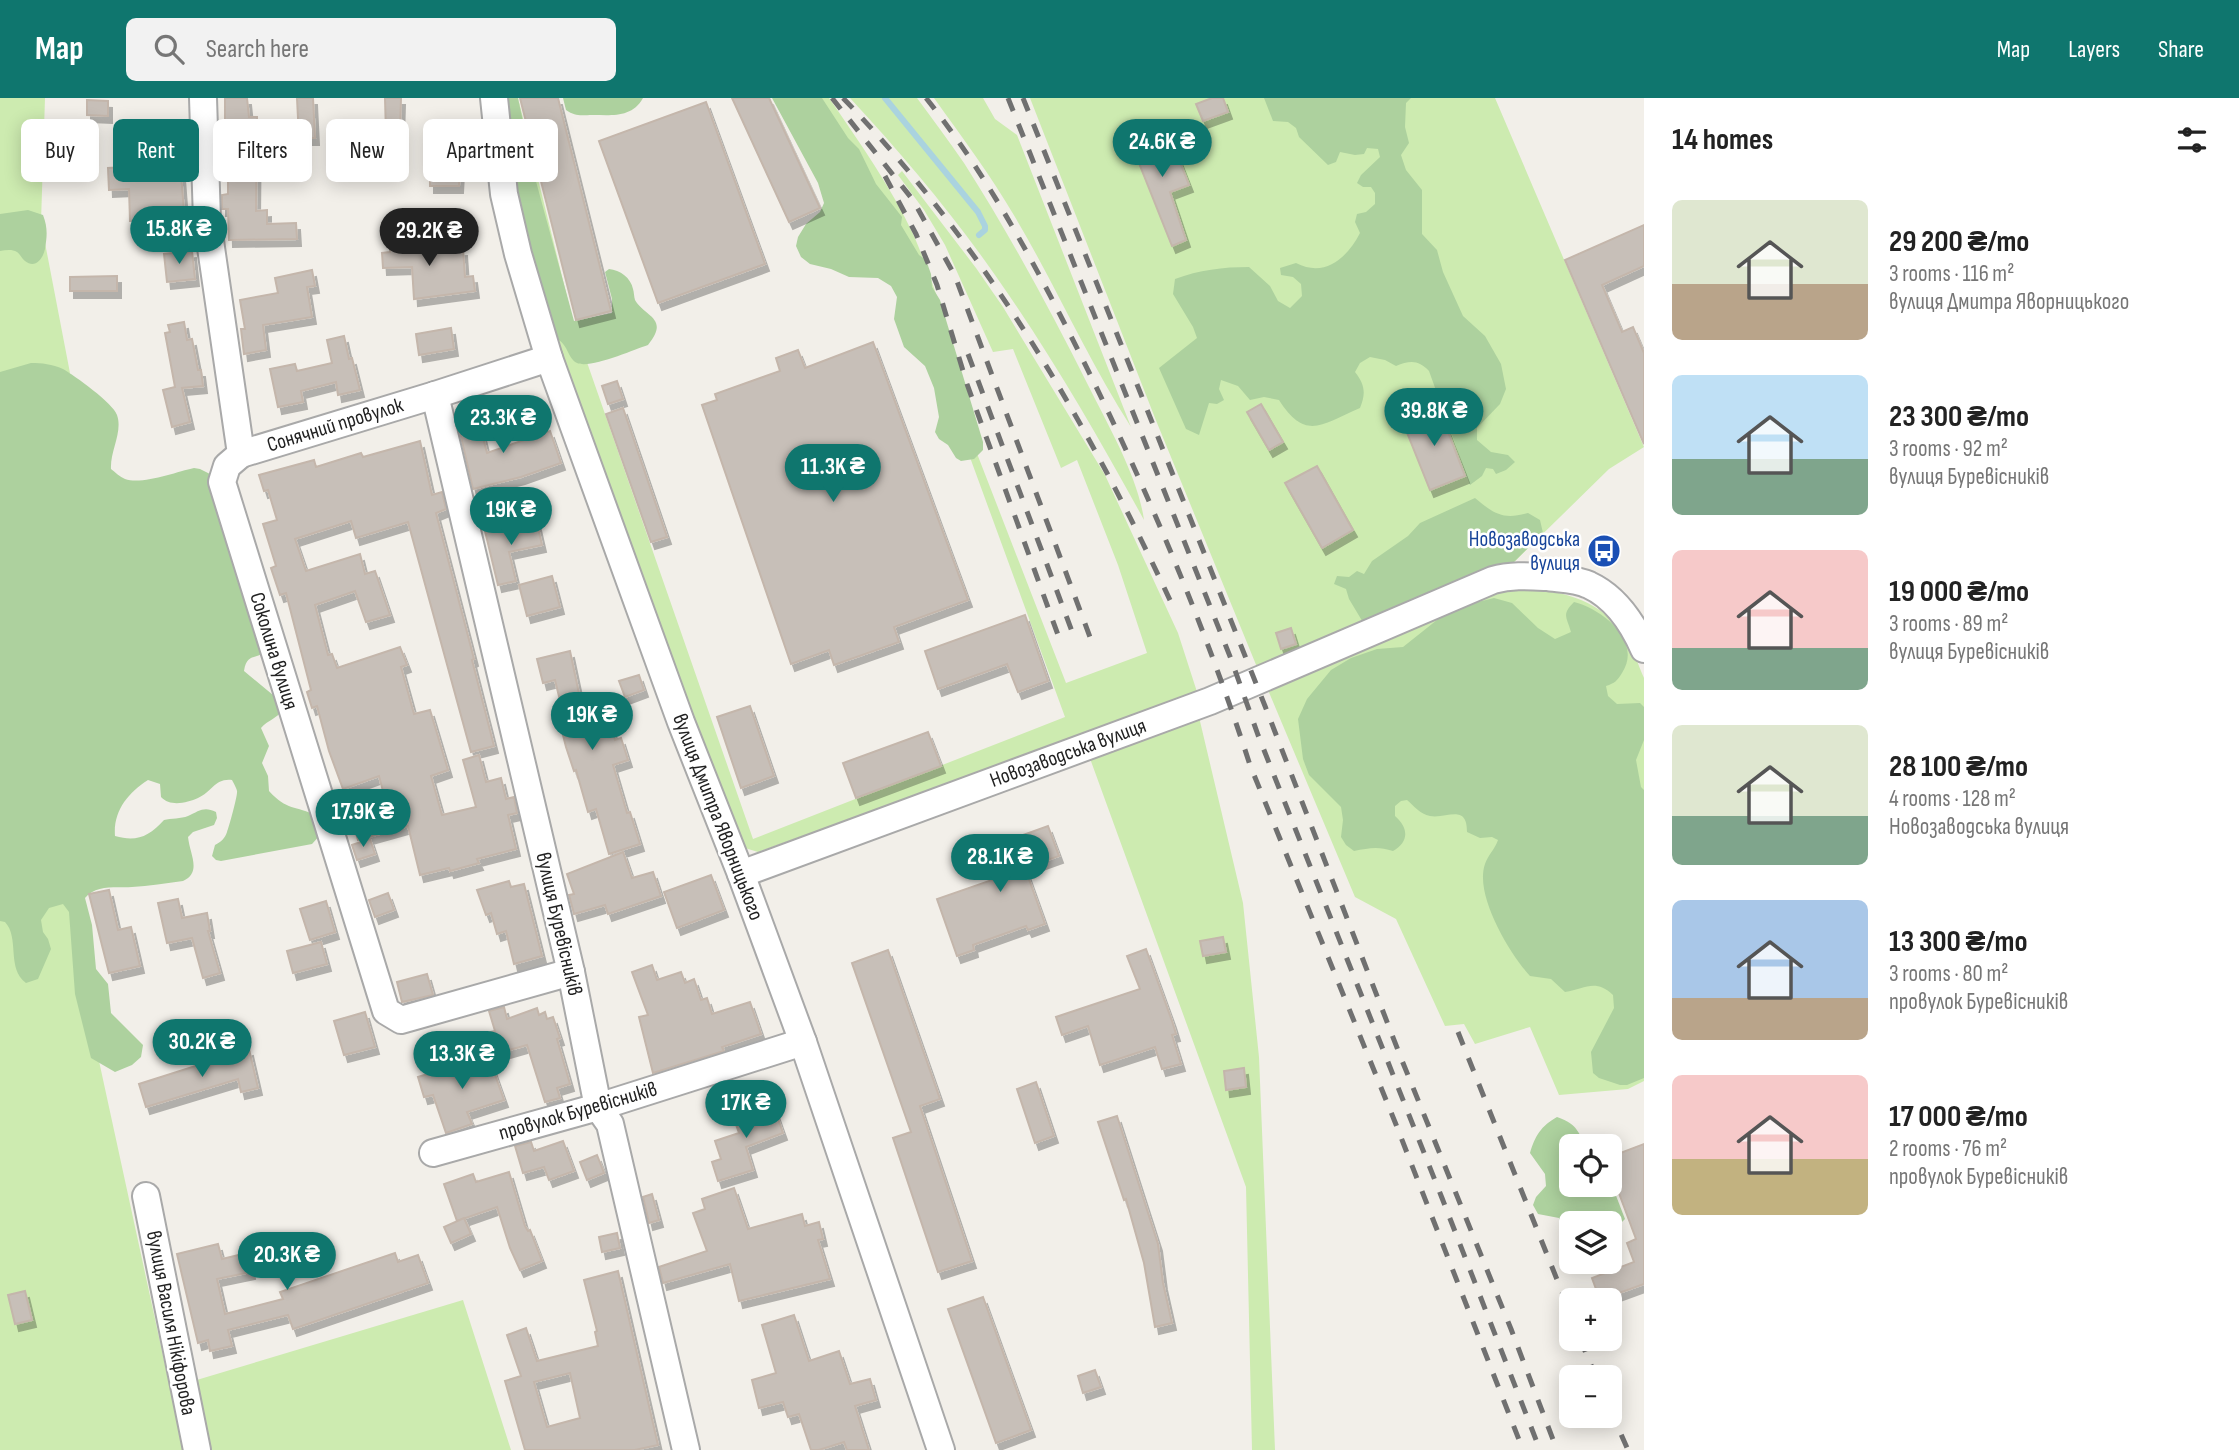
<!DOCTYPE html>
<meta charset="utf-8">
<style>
body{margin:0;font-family:"Sofia Sans Condensed",sans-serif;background:#f2f2f2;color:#222;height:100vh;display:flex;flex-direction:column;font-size:26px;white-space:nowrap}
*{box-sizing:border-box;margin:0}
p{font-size:23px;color:#767676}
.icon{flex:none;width:38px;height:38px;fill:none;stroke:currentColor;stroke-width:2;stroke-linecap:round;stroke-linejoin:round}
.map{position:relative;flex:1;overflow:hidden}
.drawer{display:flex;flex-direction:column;background:#fff;width:595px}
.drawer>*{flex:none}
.guide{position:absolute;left:21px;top:21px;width:665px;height:63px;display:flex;gap:14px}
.controls{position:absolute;left:1559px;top:1036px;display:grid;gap:14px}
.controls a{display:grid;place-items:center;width:63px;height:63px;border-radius:10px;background:#fff;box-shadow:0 4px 18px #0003;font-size:35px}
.price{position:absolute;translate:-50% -60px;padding:0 16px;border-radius:24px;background:#0f766e;color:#fff;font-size:23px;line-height:46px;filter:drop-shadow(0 2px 4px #0008)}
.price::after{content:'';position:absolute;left:50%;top:42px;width:21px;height:16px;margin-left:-10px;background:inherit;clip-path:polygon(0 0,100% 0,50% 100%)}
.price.selected{background:#222;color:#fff}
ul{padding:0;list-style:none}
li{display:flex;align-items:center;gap:21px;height:175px;padding:0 28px}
li span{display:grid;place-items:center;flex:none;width:196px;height:140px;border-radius:10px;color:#555}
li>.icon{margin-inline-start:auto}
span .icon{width:84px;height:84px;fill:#fffc;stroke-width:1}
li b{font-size:30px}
h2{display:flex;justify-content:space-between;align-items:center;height:84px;padding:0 28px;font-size:30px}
.chip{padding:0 24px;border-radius:10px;background:#fff;box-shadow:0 4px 18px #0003;font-size:24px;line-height:63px}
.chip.selected{background:#0f766e;color:#fff}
header{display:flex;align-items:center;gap:42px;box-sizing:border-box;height:98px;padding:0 35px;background:#0f766e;color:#fff}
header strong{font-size:33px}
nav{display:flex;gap:38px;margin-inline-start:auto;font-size:24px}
.search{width:490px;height:63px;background:#f2f2f2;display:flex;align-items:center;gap:18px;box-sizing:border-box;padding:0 24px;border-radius:10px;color:#767676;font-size:26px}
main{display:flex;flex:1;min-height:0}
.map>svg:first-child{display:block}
</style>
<header>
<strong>Map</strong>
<div class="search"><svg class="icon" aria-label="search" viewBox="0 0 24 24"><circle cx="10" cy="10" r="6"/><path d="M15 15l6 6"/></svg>Search here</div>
<nav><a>Map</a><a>Layers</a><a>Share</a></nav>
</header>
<main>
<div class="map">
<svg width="1644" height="1352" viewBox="0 0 1644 1352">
<defs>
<filter id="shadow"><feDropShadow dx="4" dy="7" stdDeviation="0" flood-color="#0004"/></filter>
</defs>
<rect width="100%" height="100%" fill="#f2efe9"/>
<g fill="#cdebb0">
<path d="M0,0H45L41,124L70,275L0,287Z"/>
<path d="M518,0L574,227L753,741L1065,619L904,179L796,0H829C860,45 891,89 914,138C932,180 945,223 959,266L945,273L1066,585L1147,555L1118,467L1077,362L1061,370L1013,251L993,254L945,147L924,112L898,77L902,73L976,170L1003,209L1105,377L1178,535L1198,597L758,754L745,750L739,745L557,256Z"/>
<path d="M850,0H917C933,22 949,43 964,65C1010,137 1051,213 1089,289C1109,329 1138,379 1144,422C1098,338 1050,255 995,177C951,114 902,56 850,0Z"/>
<path d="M934,0H983L995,21L1017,37L1131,329C1088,262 1056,188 1015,119C991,78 962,39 934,0Z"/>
<path d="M1030,0H1495L1644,349L1609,371L1508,470L1259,574L1155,320Z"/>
<path d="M0,328L99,963L170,1290L463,1202L511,1352H0Z"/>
<path d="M1518,489C1561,493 1602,501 1626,540C1634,552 1638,567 1644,580V983L1628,991L1559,997L1530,929L1475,946L1464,926L1445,928L1396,821L1355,799L1268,592L1480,497Z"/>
<path d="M1199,619L1243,805L1259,959L1275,1352H1252L1246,1089L1088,655Z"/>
</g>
<g fill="#add19e">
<path d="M498,0H518L534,76L574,223L612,215V201L605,174L609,171C620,172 631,180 633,191C634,194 634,199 635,202C645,219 670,220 648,247C633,252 590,271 577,265C567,260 569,246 555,240L525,142Z"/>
<path d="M563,0H643C632,20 612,17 593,17C581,17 576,19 566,12Z"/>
<path d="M772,0H822L848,40L859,51L876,86L902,119L901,127L919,157L926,162L931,176L932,189L940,202L983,344V352L974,361L961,363L956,360L948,347L939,341L935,334L939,319L934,290L925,268L904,249L894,221L897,199L891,188L878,180L849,179L831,171L810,166L801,159L796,148L798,139L806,126L820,114L824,105L818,85Z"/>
<path d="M1264,0H1411L1406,5L1405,29L1409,45L1401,57L1406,72L1422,92V136L1437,152L1443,174L1463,218L1485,238L1501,266L1506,291L1500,306L1477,330V342L1491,354L1508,357L1515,364L1506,372L1496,376L1493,371L1486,370L1482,378L1470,387L1429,273C1419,262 1410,262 1396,268L1385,262L1370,259L1360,265L1355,274C1365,287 1366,295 1360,310C1322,326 1306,344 1279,302L1264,299L1250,302L1238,288L1221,282L1219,291L1224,302L1217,306L1209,305L1199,337L1186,331L1159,270L1197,240L1193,229L1173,196L1175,181C1199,172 1223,169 1249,169L1270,188L1278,203L1290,210L1302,198L1301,186L1293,179L1281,177L1280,170L1296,165C1325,180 1347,160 1360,135L1355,124L1357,116L1366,114L1375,106V95L1371,89H1363L1357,85L1361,77L1380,59L1378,51L1367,50L1364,56L1355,57L1340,54L1336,64L1328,67L1299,39L1296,30L1288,24L1273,23Z"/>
<path d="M28,112L43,117C48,130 47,138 45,151C43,161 35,171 25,163C22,161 20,156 17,154C12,151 6,152 0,153V116Z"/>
<path d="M31,265C42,265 52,266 63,271C75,278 113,305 117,317C123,334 110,353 111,371C115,374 120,379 125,381C142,387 176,374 194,370L200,371L212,377L267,552C256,563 247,554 244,573L279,602L283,612C276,621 268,622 261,630L269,648L262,665L268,678L269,693C287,713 295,707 317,718L322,735L312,746L221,763L216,762L212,758L215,747C221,744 225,740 227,734C229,729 238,696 237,693C237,691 233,684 232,682C215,680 212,694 198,700C187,705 170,709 161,699L160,686L148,682C128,695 113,713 115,738C136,744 149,739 164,722C171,720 181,721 188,718C199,713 204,708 216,714L217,720L214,727L193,734L188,739C190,757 202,774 183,783C166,785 149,788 132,789C116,790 96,786 85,800L92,827L96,871L108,886L111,915L143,947L141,959L132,967L115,974L91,960L75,896L69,814L63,806L49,810L41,822L43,834L48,841L51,851L38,881L26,885C6,870 20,840 5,824L0,823V274Z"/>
<path d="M1475,400C1494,416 1503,422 1528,415L1540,422L1543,435L1508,470L1364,526L1349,501L1346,491L1334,486L1337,478L1349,479L1357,473L1364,476L1372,463L1408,438L1420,425Z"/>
<path d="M1494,500L1512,505L1538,530L1555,541L1571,534C1567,519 1561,517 1574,504C1602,511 1643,543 1622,575C1617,583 1615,585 1606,588L1608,598L1617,606L1640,605L1644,609V642L1636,662L1641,689L1644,692V980L1627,987H1620L1599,980L1593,975L1591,954L1614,910L1613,897C1595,880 1585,891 1565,894L1551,881L1530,878C1510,856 1474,797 1485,766C1488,757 1495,751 1498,742L1492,739L1480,740L1467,734C1467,705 1447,721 1430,718C1420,716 1414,708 1407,702L1401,703L1395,708V718C1409,730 1409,744 1393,753C1378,748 1369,750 1354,753L1346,747L1341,739L1343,722L1341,709L1309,677L1303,661L1298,621L1307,601L1331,572L1351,560L1377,551L1403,549L1442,518L1474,505Z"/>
<path d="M1557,1019C1580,1027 1575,1034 1589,1048H1572V1087H1610V1082L1625,1121L1621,1125L1609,1121L1604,1125H1572V1164H1597L1591,1171L1581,1173L1564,1163L1559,1153C1562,1141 1564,1131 1559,1120L1538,1116L1533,1107L1536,1099L1546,1088L1545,1076L1530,1055C1535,1038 1541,1028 1557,1019Z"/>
</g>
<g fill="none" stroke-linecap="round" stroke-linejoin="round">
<path stroke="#aad3df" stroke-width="6" d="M885,0L978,114L985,128V132L979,137"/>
</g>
<g fill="#c7bfb8" stroke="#c4b6ab" stroke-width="2" fill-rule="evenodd" filter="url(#shadow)">
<path d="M225,0H247L249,19H257L256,113L267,112V126L296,125L297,141L229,142L228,111H222V97L228,96V66H221L220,50H225Z"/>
<path d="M297,0H313L315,40H299Z"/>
<path d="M385,0H401L399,63H386V51H380V36H386Z"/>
<path d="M520,0H558L611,213L576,222Z"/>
<path d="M732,0H769L820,110L789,124Z"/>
<path d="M1212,0H1223L1228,14L1203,23L1196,6Z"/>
<path d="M87,2L108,3V18L87,17Z"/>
<path d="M706,4L765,166L658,205L599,43Z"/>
<path d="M1147,33L1152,46L1170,39L1189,87L1170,94L1186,142L1172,148L1129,40Z"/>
<path d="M452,61V69H460L459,88H430V69H436V62Z"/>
<path d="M180,62L184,114H171V122L130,123L129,91L109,92L108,70L145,68L144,64Z"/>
<path d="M1644,127V168L1602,187L1622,234L1633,229L1644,255V346L1565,162Z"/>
<path d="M390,135L415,136V153L463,151L465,179L473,178L475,193L414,201L412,169L383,170L382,155L390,154Z"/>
<path d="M192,153L195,181L167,184L164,156Z"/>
<path d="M312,172L315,188L307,189L312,219L263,227L266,252L244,256L241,231H245L240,202L278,195L275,180Z"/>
<path d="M117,178V193H70V179Z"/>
<path d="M184,224L187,242L192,241L198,272H201L203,288L182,290L190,324L172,329L163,292L175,289L165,235L170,234L168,227Z"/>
<path d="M451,230L454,251L419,257L416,236Z"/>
<path d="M344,238L349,261L352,260L360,292L338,297L336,284L301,293L303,304L278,309L270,271L295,266L297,273L332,265L327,242Z"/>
<path d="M873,244L968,502L894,529L899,544L834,567L829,552L791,566L702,307L717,302L715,296L780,273L776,260L798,252L805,270Z"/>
<path d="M617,283L623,301L608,306L602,288Z"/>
<path d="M1261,306L1283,344L1269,352L1247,314Z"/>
<path d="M1438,308L1465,378L1430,392L1402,322Z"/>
<path d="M623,310L667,439L651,444L606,316Z"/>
<path d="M476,312L487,355L550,333L561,365L521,379L473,391L456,317Z"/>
<path d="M420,343L432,397L442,394L446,411L436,415L474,561L472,562L494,648L471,654L408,424L356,440L351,423L295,441L306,473L360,456L365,476L375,473L390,517L366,524L355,493L315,507L328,557L332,556L337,570L400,549L407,567L401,569L414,616L430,612L448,672L431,678L442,717L476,709L463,662L479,657L486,684L501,680L506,701L514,699L517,715L508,717L516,751L477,761L479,765L450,773L449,770L420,777L408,728L358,742L352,722L388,712L379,678L343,691L329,653L317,608L312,610L307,594L311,592L286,495L280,497L271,470L276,468L263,426L277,422L268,392L264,393L259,377L314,362L316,369L361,355L363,359Z"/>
<path d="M1317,368L1353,432L1322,450L1285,385Z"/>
<path d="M536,421L542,447L509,454L516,483L498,487L485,433Z"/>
<path d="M552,478L560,509L527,518L519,487Z"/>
<path d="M1025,517L1048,583L1018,594L1007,566L938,591L925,553Z"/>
<path d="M1291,530L1296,546L1281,551L1276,535Z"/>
<path d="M570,553L581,605L604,599L615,642L621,640L628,662L613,667L627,715L630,714L640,746L609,756L596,711L588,714L576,672L574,673L566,649L560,625L565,623L555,582L543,585L537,561Z"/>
<path d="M639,577L644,592L625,599L619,583Z"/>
<path d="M750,608L774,678L741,690L717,619Z"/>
<path d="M928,634L941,668L856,700L843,665Z"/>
<path d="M1048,728L1059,758L1025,770L1045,826L1028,832L1026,828L973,847L974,852L957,858L937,801L998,780L987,750Z"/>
<path d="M370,741L375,756L357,762L352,747Z"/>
<path d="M623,754L632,780L653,774L661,798L608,816L605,807L574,816L569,797L574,796L567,776Z"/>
<path d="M711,777L724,812L677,830L664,794Z"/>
<path d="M509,783L511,789L524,786L542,858L514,866L506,833L497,836L491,815L486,817L477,792Z"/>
<path d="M109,792L118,832L131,829L140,868L109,875L89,796Z"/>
<path d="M388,795L394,812L375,819L369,802Z"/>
<path d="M178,801L182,820L207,815L210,833H208L220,875L203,880L192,840L167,845L158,805Z"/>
<path d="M326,803L335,834L310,842L300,811Z"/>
<path d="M1223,839L1226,854L1203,858L1200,843Z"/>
<path d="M321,844L327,866L293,875L287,853Z"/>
<path d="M1146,851L1172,923L1176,936L1172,937L1181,966L1162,971L1155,949L1100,967L1088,928L1062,937L1056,919L1140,891L1127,858Z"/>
<path d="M888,852L940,1001L920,1008L972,1163L938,1174L893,1040L911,1034L852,865Z"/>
<path d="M652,867L657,882L681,874L685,885L694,881L701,902L707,900L712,916L750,904L761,936L722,949L724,953L653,975L639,919L648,917L632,874Z"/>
<path d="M427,876L433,897L402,904L397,884Z"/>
<path d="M504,909L507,921L537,910L539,917L545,914L547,921L553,919L560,940L557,941L570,986L557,990L560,1000L545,1004L527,947L492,957L486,935L495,933L489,913Z"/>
<path d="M365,914L375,949L344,957L334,923Z"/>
<path d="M249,951L258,990L241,994L238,981L146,1009L139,986Z"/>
<path d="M488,957L504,1002L467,1014L472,1026L446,1035L433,997L424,999L418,979L441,972L442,974Z"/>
<path d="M1244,970L1246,989L1226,992L1224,973Z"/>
<path d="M1036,984L1054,1038L1035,1045L1017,991Z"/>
<path d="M772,1004L783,1035L746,1049L753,1072L718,1083L712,1064L721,1061L715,1043L739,1035L733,1018Z"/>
<path d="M1117,1018L1158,1146L1163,1185L1172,1225L1155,1229L1144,1165L1126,1101L1124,1102L1098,1024Z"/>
<path d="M563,1043L574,1073L549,1082L544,1069L523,1075L515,1048L531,1044L534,1053Z"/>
<path d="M1644,1046V1186L1600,1202L1592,1180L1634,1164L1627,1145L1636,1141L1610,1071V1059Z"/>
<path d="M597,1057L604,1075L587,1082L580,1064Z"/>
<path d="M509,1074L525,1128L528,1133L530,1132L542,1163L520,1172L510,1150L497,1109L457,1123L444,1086L473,1076L476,1084Z"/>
<path d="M734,1090L748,1131L802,1116L805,1128L819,1124L823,1141L818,1142L830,1181L739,1203L730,1166L663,1185L659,1169L707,1153L693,1115L705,1111L702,1101Z"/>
<path d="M652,1096L659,1122L649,1125L643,1099Z"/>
<path d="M464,1120L471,1136L451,1145L444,1129Z"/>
<path d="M617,1135L620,1150L602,1154L599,1139Z"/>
<path d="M218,1146L222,1161L247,1155L251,1174L217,1181L225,1216L283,1201L280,1194L395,1155L398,1164L418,1157L428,1185L293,1231L288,1217L228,1232L232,1248L210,1253L208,1242L198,1245L177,1156Z"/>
<path d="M618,1173L658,1347L635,1352H525L505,1283L521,1278L507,1237L526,1230L537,1263L598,1248L595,1234L597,1233L584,1182ZM570,1275L580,1320L547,1329L534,1284Z"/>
<path d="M25,1193L32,1222L15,1226L8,1197Z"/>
<path d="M983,1199L1031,1332L996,1345L948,1211Z"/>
<path d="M794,1217L809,1263L839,1253L850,1286L870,1281L876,1302L855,1308L869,1352H847L844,1344L819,1352H811L799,1316L788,1319L783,1304L759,1310L752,1282L776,1275L762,1227Z"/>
<path d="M1095,1272L1101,1289L1083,1295L1078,1278Z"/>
</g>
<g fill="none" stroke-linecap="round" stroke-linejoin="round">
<defs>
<g id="minor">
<path d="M203,0L207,122L241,356L227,368L222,384L386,913L401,922L571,874"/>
<path d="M494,0L504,96L518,156L549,260L681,624L741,776L803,944L941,1352"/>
<path d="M435,297L571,874L598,1009L610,1026L686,1352"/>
<path d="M241,356L435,297L549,260"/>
<path d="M741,776L1210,603L1493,482C1511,477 1527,478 1546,479C1559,481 1577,481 1589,487C1615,499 1633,526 1644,551"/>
<path d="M433,1055L598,1009L803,944"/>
<path d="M146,1098L197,1352"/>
</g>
</defs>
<use href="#minor" stroke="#a9a9a9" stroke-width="30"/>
<use href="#minor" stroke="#fff" stroke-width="26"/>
<g stroke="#707070" stroke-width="5" stroke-dasharray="14 14" stroke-linecap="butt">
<path d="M832,0L913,102L955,178L1090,539"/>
<path d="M843,0C985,147 1090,328 1175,513"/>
<path d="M926,0C989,79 1037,170 1082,260C1147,391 1205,528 1250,667L1395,1024L1523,1352"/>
<path d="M1008,0L1231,561L1258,637L1442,1100L1540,1352"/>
<path d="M1023,0L1265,608L1401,960L1511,1231L1557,1352"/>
<path d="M885,78L916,136L937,187L967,286L1062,548"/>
<path d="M968,256L1076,544"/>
<path d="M1458,934L1572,1219"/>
<path d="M1580,1241L1596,1279"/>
<path d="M1610,1311L1628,1352"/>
</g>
</g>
<defs>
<symbol id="bus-disc" viewBox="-11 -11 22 22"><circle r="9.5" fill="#1a4fb4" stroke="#fff"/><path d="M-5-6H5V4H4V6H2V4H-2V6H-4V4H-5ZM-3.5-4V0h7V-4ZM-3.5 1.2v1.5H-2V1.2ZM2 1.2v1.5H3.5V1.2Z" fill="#fff"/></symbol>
</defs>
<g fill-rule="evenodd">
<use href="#bus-disc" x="1585" y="434" width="38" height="38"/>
</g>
<g text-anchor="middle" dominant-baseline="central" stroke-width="5" stroke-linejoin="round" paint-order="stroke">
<g font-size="21" fill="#222" stroke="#fff">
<text transform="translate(335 327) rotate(-17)">Сонячний провулок</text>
<text transform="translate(274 553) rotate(73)">Соколина вулиця</text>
<text transform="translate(1068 655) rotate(-20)">Новозаводська вулиця</text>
<text transform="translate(718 719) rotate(69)">вулиця Дмитра Яворницького</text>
<text transform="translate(559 826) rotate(77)">вулиця Буревісників</text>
<text transform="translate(578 1013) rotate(-16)">провулок Буревісників</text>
<text transform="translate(171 1225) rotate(79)">вулиця Василя Нікіфорова</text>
</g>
<g font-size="21" fill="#164399" stroke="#fff" text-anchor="end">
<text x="1580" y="441">Новозаводська<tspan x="1580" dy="24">вулиця</tspan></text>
</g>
</g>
</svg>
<div class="controls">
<a><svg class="icon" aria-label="locate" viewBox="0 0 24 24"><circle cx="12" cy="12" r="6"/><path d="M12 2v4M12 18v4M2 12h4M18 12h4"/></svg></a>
<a><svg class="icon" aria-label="layers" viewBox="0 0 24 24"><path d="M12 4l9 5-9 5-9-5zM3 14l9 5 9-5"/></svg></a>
<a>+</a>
<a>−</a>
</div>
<b class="price" style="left:1162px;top:81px">24.6K ₴</b>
<b class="price" style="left:179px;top:168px">15.8K ₴</b>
<b class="price selected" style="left:429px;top:170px">29.2K ₴</b>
<b class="price" style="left:1434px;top:350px">39.8K ₴</b>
<b class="price" style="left:503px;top:357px">23.3K ₴</b>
<b class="price" style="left:833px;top:406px">11.3K ₴</b>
<b class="price" style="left:511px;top:449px">19K ₴</b>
<b class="price" style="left:592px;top:654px">19K ₴</b>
<b class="price" style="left:363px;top:751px">17.9K ₴</b>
<b class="price" style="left:1000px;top:796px">28.1K ₴</b>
<b class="price" style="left:202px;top:981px">30.2K ₴</b>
<b class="price" style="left:462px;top:993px">13.3K ₴</b>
<b class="price" style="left:746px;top:1042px">17K ₴</b>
<b class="price" style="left:287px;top:1194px">20.3K ₴</b>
<div class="guide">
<a class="chip">Buy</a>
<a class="chip selected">Rent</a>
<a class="chip">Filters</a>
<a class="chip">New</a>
<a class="chip">Apartment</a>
</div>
</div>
<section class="drawer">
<h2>14 homes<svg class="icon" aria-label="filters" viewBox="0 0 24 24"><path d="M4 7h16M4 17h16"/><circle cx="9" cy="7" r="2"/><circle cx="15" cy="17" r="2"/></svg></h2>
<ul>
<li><span style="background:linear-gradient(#dfe7d0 60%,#b9a48a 0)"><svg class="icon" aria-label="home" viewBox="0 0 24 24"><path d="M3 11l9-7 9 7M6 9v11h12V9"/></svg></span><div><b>29 200 ₴/mo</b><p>3 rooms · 116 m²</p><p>вулиця Дмитра Яворницького</p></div></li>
<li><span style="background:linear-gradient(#bfe0f5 60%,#7fa58c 0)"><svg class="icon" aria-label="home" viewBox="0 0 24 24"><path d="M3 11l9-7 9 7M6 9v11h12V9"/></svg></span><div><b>23 300 ₴/mo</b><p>3 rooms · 92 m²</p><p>вулиця Буревісників</p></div></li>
<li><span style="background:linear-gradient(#f6c9c9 70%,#7fa58c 0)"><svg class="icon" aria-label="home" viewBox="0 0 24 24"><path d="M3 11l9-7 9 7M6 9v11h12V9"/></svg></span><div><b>19 000 ₴/mo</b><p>3 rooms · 89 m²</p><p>вулиця Буревісників</p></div></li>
<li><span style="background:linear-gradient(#dfe7d0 65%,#7fa58c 0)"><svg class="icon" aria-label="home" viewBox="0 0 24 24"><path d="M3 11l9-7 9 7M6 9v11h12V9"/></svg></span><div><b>28 100 ₴/mo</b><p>4 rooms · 128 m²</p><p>Новозаводська вулиця</p></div></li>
<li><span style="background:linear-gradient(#a9c7e8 70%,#b9a48a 0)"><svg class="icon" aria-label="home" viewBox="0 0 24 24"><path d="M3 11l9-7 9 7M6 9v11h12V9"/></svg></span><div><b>13 300 ₴/mo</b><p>3 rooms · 80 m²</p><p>провулок Буревісників</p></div></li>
<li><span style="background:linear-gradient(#f6c9c9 60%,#c2b280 0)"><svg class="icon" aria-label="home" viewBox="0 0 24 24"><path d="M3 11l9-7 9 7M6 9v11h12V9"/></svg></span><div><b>17 000 ₴/mo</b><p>2 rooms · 76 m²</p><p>провулок Буревісників</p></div></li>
</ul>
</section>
</main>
